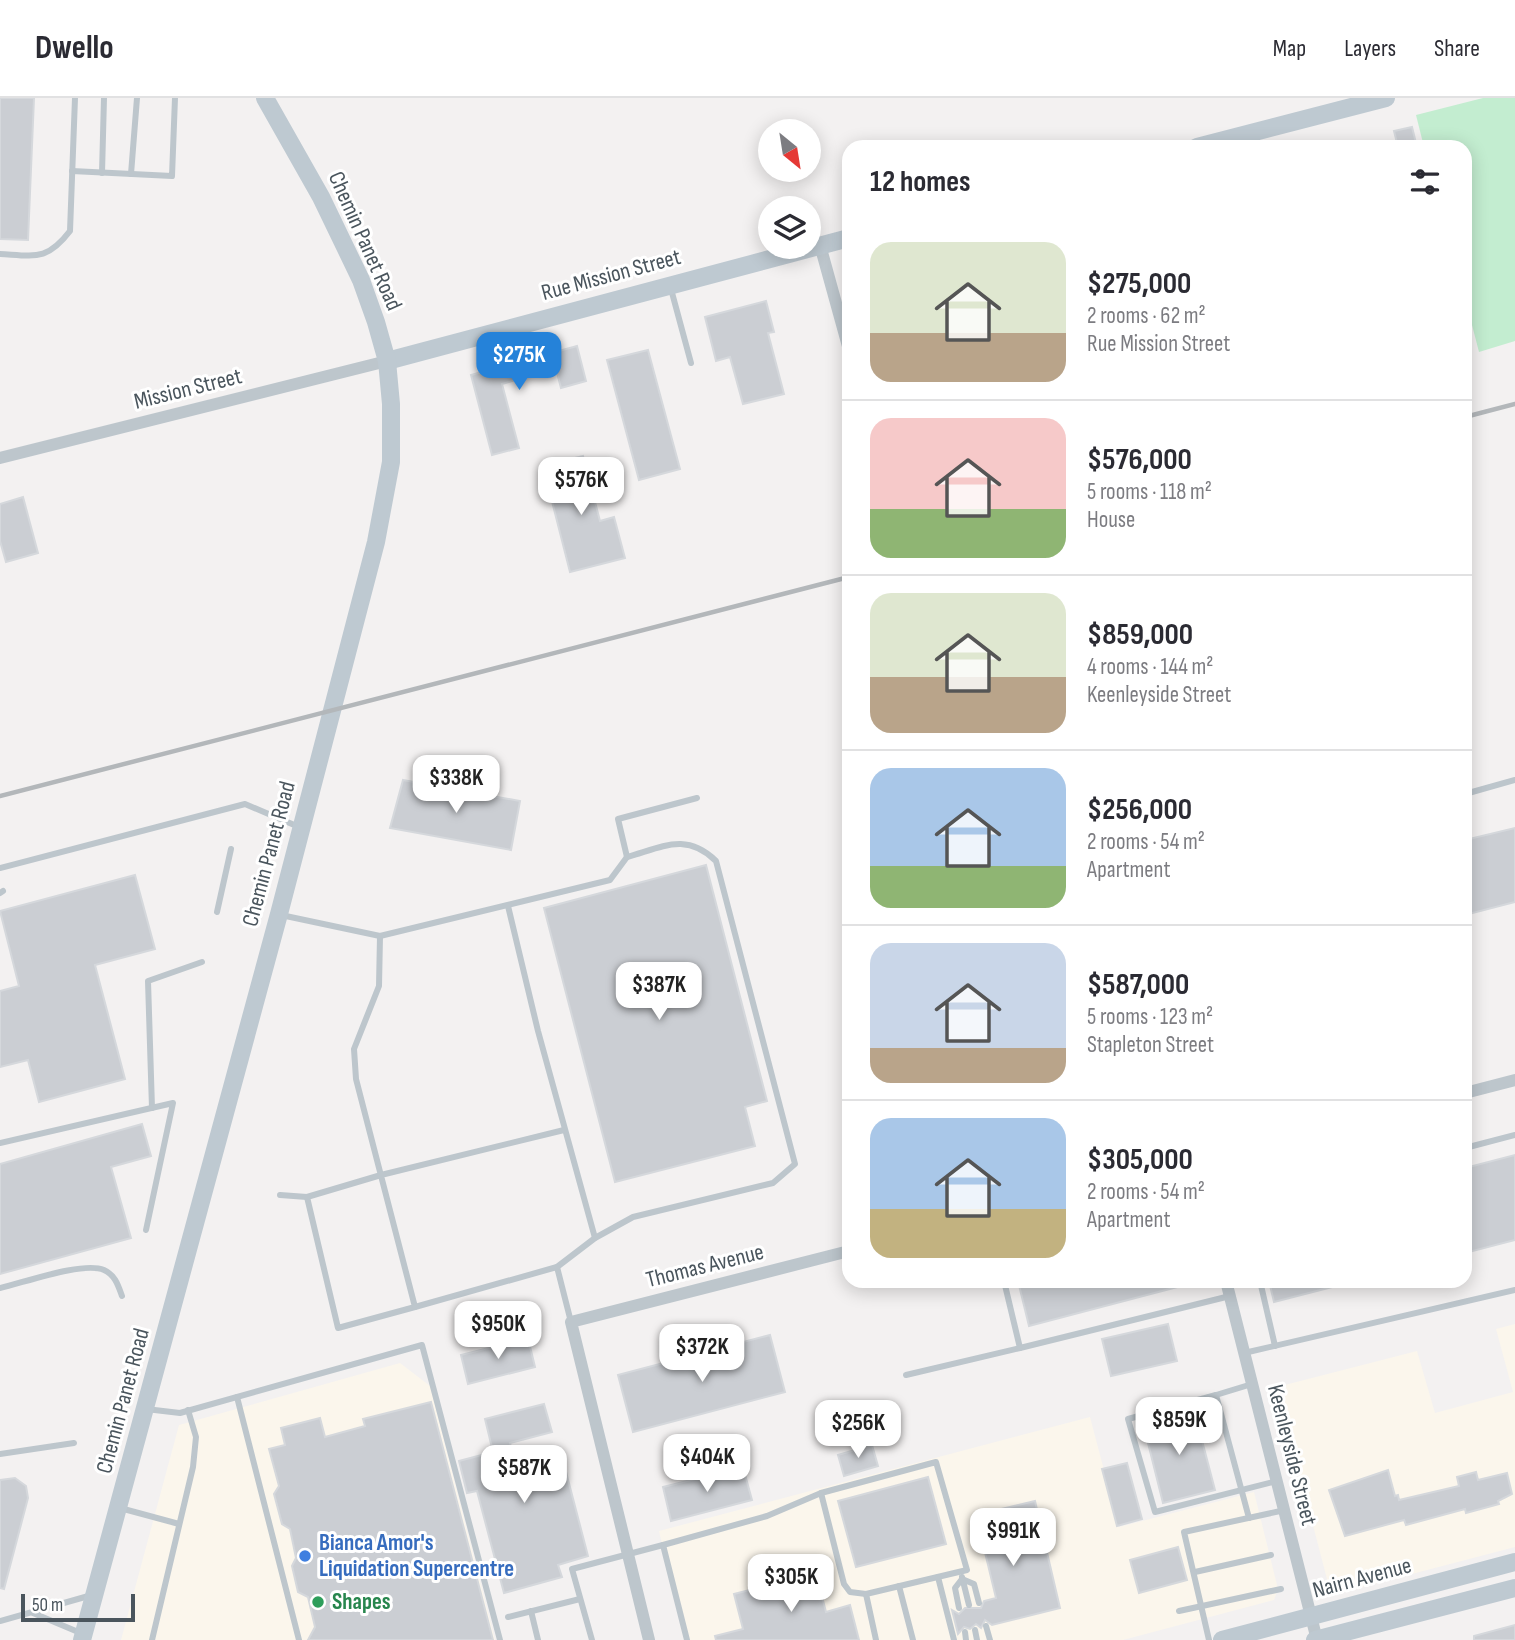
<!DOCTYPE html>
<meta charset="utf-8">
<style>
body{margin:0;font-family:"Sofia Sans Condensed",sans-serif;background:#f2f2f3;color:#2b2b33;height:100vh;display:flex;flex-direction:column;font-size:26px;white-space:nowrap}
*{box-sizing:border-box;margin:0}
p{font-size:23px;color:#7c7c81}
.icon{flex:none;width:38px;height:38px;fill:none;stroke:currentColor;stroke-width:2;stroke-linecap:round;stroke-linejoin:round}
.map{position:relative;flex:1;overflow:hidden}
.panel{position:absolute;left:842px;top:42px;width:630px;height:1148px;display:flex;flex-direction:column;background:#fff;border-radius:21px;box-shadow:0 4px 18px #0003}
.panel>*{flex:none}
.needle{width:46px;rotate:150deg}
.fabs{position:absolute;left:758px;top:21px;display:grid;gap:14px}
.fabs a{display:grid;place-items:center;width:63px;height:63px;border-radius:50%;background:#fff;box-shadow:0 4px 18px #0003;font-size:35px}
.scale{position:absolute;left:21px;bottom:18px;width:114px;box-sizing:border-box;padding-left:7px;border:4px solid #4a555d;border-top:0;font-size:19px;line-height:24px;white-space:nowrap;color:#4a555d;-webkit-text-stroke:5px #fff;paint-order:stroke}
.price{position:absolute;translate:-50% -60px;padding:0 16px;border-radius:14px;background:#fff;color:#222;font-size:23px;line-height:46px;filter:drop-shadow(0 2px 4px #0008)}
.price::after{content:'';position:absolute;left:50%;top:42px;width:21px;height:16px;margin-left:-10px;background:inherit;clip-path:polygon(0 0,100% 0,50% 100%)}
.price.current{background:#2582d9;color:#fff}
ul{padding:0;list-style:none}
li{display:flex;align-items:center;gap:21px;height:175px;padding:0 28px}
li+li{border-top:2px solid #e1e1e2}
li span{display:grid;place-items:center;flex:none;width:196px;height:140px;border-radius:21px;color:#555}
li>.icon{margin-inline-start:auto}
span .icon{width:84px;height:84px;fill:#fffc;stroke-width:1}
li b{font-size:30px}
h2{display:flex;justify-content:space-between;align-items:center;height:84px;padding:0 28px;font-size:30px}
header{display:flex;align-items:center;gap:42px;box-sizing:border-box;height:98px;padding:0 35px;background:#fff;border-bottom:2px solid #e1e1e2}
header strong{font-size:33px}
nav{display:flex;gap:38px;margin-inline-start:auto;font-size:24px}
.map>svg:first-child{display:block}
</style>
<header>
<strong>Dwello</strong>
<nav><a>Map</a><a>Layers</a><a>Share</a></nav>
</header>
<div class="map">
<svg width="1515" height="1542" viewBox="0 0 1515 1542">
<rect width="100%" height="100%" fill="#f3f1f1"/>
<g fill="#fbf6ec">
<path d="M1515,1226V1449L1343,1494L1328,1485L1277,1289L1417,1253L1435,1315L1513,1294L1496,1231Z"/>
<path d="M400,1265L430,1288L495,1542H121L179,1327Z"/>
<path d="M1090,1319L1119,1429L1254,1394L1278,1491L1274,1502L1123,1542H684L659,1433Z"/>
</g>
<path fill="#c3edd0" d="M1483,0H1515V243L1479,254L1465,200V49H1424L1416,17Z"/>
<g fill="#cbced3" stroke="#d5d8dc" stroke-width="2">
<path d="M0,0H34L28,142L0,141Z"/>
<path d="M1412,29L1417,49H1398L1394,33Z"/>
<path d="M766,203L774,234L768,235L784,296L743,306L730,259L716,263L705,219Z"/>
<path d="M577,248L586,283L561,290L556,271L502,286L519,350L492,357L471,277Z"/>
<path d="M648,252L680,371L639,382L607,262Z"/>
<path d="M583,358L600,423L614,419L625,460L570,474L543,368Z"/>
<path d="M23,399L38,455L6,464L0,443V406Z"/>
<path d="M403,682L520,703L511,752L390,730Z"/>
<path d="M1515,730V804L1465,817V742Z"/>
<path d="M706,767L767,1003L745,1009L755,1048L615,1084L544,810Z"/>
<path d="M135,777L155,851L95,867L125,981L39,1004L28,962L0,969V893L19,888L0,813Z"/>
<path d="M142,1026L151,1058L111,1069L131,1140L0,1176V1066Z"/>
<path d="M1515,1057V1142L1465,1155V1070Z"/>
<path d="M1018,1183H1184L1185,1187L1029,1228Z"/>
<path d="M1269,1183H1339L1340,1187L1274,1204Z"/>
<path d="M1168,1226L1177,1263L1111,1278L1102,1241Z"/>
<path d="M770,1237L785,1294L633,1334L618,1277Z"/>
<path d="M528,1240L535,1269L468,1286L461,1257Z"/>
<path d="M431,1304L493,1542H308L315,1529L308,1499L298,1494L292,1468L296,1460L290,1431L282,1426L274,1396L279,1388L269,1351L285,1347L281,1330L320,1320L325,1339L365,1328L363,1321Z"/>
<path d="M544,1306L552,1334L510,1345L519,1382L565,1370L588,1458L558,1467L562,1479L504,1495L477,1393L467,1395L459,1363L493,1354L485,1321Z"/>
<path d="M1194,1312L1215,1392L1163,1405L1143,1325Z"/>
<path d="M872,1347L878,1368L844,1378L838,1357Z"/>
<path d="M1127,1365L1142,1421L1117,1428L1102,1371Z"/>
<path d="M743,1369L752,1402L671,1423L663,1389Z"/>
<path d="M1388,1372L1395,1398L1398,1397L1399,1402L1459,1388L1457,1379L1476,1374L1478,1382L1507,1375L1512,1396L1498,1403L1499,1406L1466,1415L1465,1411L1406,1427L1404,1422L1345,1438L1329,1392Z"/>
<path d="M928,1379L946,1446L856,1469L838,1403Z"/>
<path d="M15,1380L26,1388L28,1400L4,1491L0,1490V1382Z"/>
<path d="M1035,1403L1060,1510L992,1527L985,1522L981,1530L976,1526L970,1531L964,1529L958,1536L952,1512L959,1516L965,1510H981L984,1503L996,1500L976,1417Z"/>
<path d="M1178,1449L1187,1482L1139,1495L1130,1462Z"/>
<path d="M816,1475L826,1514L850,1507L859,1542H716L715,1538L743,1531L734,1496Z"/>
<path d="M1515,1527V1542H1474V1538Z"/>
</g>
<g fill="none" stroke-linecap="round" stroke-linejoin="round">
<g stroke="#bdc6cc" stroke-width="6">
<path d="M72,73L172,78L175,0"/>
<path d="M102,75L104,0"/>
<path d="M131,76L137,0"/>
<path d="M0,156C35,158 47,163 70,133L75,0"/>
<path d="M671,191L691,265"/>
<path d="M1465,696L1515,682"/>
<path d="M0,770L245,706L299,729"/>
<path d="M0,795L3,793"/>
<path d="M508,808L538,933L595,1140"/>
<path d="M217,814L231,751"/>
<path d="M281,817L380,838L379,888L354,951L356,981L415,1209L338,1230L307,1099L381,1077L564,1032"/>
<path d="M380,838L610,782L627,759"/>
<path d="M152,1010L148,883L202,864"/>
<path d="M0,1045L173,1005L146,1132"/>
<path d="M1465,1050L1515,1037"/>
<path d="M280,1097L307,1099"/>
<path d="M557,1169L571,1224"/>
<path d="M1004,1183L1020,1250L1230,1198"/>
<path d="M1260,1183L1275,1248"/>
<path d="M0,1190C23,1185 83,1163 104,1172C115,1177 118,1187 122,1198"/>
<path d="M415,1209L557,1169L595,1140L633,1119L773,1085L795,1066L716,763C686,734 663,749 627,759L618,721L697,700"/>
<path d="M1244,1255L1515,1192"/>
<path d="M906,1277L1020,1250"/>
<path d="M1216,1297L1128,1321L1155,1414L1277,1383"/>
<path d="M237,1299L299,1542"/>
<path d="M146,1311L180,1315L422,1247L500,1542"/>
<path d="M0,1356L74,1345"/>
<path d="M936,1364L967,1472L866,1496L850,1494L844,1486L821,1395Z"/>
<path d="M120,1410L179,1426"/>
<path d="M1249,1420L1216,1297L1252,1286"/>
<path d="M1195,1474L1271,1457"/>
<path d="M938,1479L954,1542"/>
<path d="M962,1479L969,1507"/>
<path d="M899,1488L913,1542"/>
<path d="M866,1496L876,1542"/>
<path d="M959,1510L955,1490L962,1481L974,1486L979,1505"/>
<path d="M531,1513L538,1542"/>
<path d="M1179,1513L1281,1491"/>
<path d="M33,1515L83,1536"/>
<path d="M508,1519L580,1501"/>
<path d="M0,1523L92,1497"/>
<path d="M986,1528L990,1542"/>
<path d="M975,1532L977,1542"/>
<path d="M965,1534L966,1542"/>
<path d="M152,1542L193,1369L196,1339L188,1312"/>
<path d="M592,1542L572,1471L663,1447"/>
<path d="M687,1542L663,1447L767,1418L821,1395"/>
<path d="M1209,1542L1184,1434L1285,1412"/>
</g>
<g stroke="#bdc6cc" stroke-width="12">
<path d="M820,147L849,252"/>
<path d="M0,360L387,263"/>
<path d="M1465,995L1515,982"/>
<path d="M1226,1183L1317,1542"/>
<path d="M649,1542L571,1224L849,1153"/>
</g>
<g stroke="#bec9d1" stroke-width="18">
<path d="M1197,49L1386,0"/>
<path d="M387,263L849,140"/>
<path d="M82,1542L279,816L376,444L391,364V306L387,263L376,224L361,182L321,99L265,0"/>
<path d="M1222,1542L1515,1464"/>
<path d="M1315,1542L1515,1490"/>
</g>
<g stroke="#b3b7ba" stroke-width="4.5">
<path d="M1465,319L1515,306"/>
<path d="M0,698L849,479"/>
</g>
</g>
<circle fill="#3f7fe0" stroke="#fff" stroke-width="2.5" cx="305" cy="1458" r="7"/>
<circle fill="#2e9e5b" stroke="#fff" stroke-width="2.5" cx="318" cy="1504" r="7"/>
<g text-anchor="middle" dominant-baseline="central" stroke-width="6" stroke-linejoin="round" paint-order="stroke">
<g font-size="23" fill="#4a555d" stroke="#fff">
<text transform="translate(365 143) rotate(66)">Chemin Panet Road</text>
<text transform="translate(611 177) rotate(-15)">Rue Mission Street</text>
<text transform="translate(188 291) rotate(-14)">Mission Street</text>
<text transform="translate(269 756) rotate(-75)">Chemin Panet Road</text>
<text transform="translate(705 1168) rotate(-14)">Thomas Avenue</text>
<text transform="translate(123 1303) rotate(-75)">Chemin Panet Road</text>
<text transform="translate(1292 1357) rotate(76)">Keenleyside Street</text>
<text transform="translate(1362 1480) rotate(-15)">Nairn Avenue</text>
</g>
<g font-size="23" font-weight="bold" fill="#366cbe" stroke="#fff" text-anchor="start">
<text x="319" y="1445">Bianca Amor's<tspan x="319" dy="26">Liquidation Supercentre</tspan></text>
</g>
<g font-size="23" font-weight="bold" fill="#27864d" stroke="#fff" text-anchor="start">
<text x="332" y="1504">Shapes</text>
</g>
</g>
</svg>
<div class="fabs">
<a><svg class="needle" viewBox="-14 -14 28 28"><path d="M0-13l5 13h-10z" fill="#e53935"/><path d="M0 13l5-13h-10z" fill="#7c7c81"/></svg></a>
<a><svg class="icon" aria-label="layers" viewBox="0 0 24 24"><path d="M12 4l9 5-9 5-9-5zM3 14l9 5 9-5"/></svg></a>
</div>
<div class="scale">50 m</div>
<b class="price current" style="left:519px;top:294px">$275K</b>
<b class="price" style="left:581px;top:419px">$576K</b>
<b class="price" style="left:456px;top:717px">$338K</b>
<b class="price" style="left:659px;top:924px">$387K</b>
<b class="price" style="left:498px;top:1263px">$950K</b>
<b class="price" style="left:702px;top:1286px">$372K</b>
<b class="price" style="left:1179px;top:1359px">$859K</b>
<b class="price" style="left:858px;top:1362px">$256K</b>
<b class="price" style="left:707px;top:1396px">$404K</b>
<b class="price" style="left:524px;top:1407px">$587K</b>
<b class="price" style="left:1013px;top:1470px">$991K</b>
<b class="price" style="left:791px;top:1516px">$305K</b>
<section class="panel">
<h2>12 homes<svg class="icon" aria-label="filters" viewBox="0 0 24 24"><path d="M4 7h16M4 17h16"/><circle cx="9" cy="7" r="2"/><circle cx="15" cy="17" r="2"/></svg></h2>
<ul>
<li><span style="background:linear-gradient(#dfe7d0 65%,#b9a48a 0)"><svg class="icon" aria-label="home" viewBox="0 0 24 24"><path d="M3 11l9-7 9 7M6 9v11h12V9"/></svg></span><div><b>$275,000</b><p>2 rooms · 62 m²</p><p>Rue Mission Street</p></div></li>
<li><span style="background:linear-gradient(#f6c9c9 65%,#8fb573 0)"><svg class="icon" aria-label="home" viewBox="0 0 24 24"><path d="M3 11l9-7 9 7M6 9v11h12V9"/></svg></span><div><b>$576,000</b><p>5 rooms · 118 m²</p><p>House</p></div></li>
<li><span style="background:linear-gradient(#dfe7d0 60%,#b9a48a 0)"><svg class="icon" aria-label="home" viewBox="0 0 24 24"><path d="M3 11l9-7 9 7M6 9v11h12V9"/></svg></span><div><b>$859,000</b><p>4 rooms · 144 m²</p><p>Keenleyside Street</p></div></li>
<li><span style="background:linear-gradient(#a9c7e8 70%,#8fb573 0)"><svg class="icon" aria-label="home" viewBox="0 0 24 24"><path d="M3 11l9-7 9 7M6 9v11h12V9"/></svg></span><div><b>$256,000</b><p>2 rooms · 54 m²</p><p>Apartment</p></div></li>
<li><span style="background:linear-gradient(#c9d6e8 75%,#b9a48a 0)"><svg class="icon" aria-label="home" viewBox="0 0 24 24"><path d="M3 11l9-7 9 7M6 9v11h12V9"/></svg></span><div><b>$587,000</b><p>5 rooms · 123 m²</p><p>Stapleton Street</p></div></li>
<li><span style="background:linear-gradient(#a9c7e8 65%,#c2b280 0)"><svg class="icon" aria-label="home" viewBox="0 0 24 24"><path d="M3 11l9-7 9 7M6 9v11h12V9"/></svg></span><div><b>$305,000</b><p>2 rooms · 54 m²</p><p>Apartment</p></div></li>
</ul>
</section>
</div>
